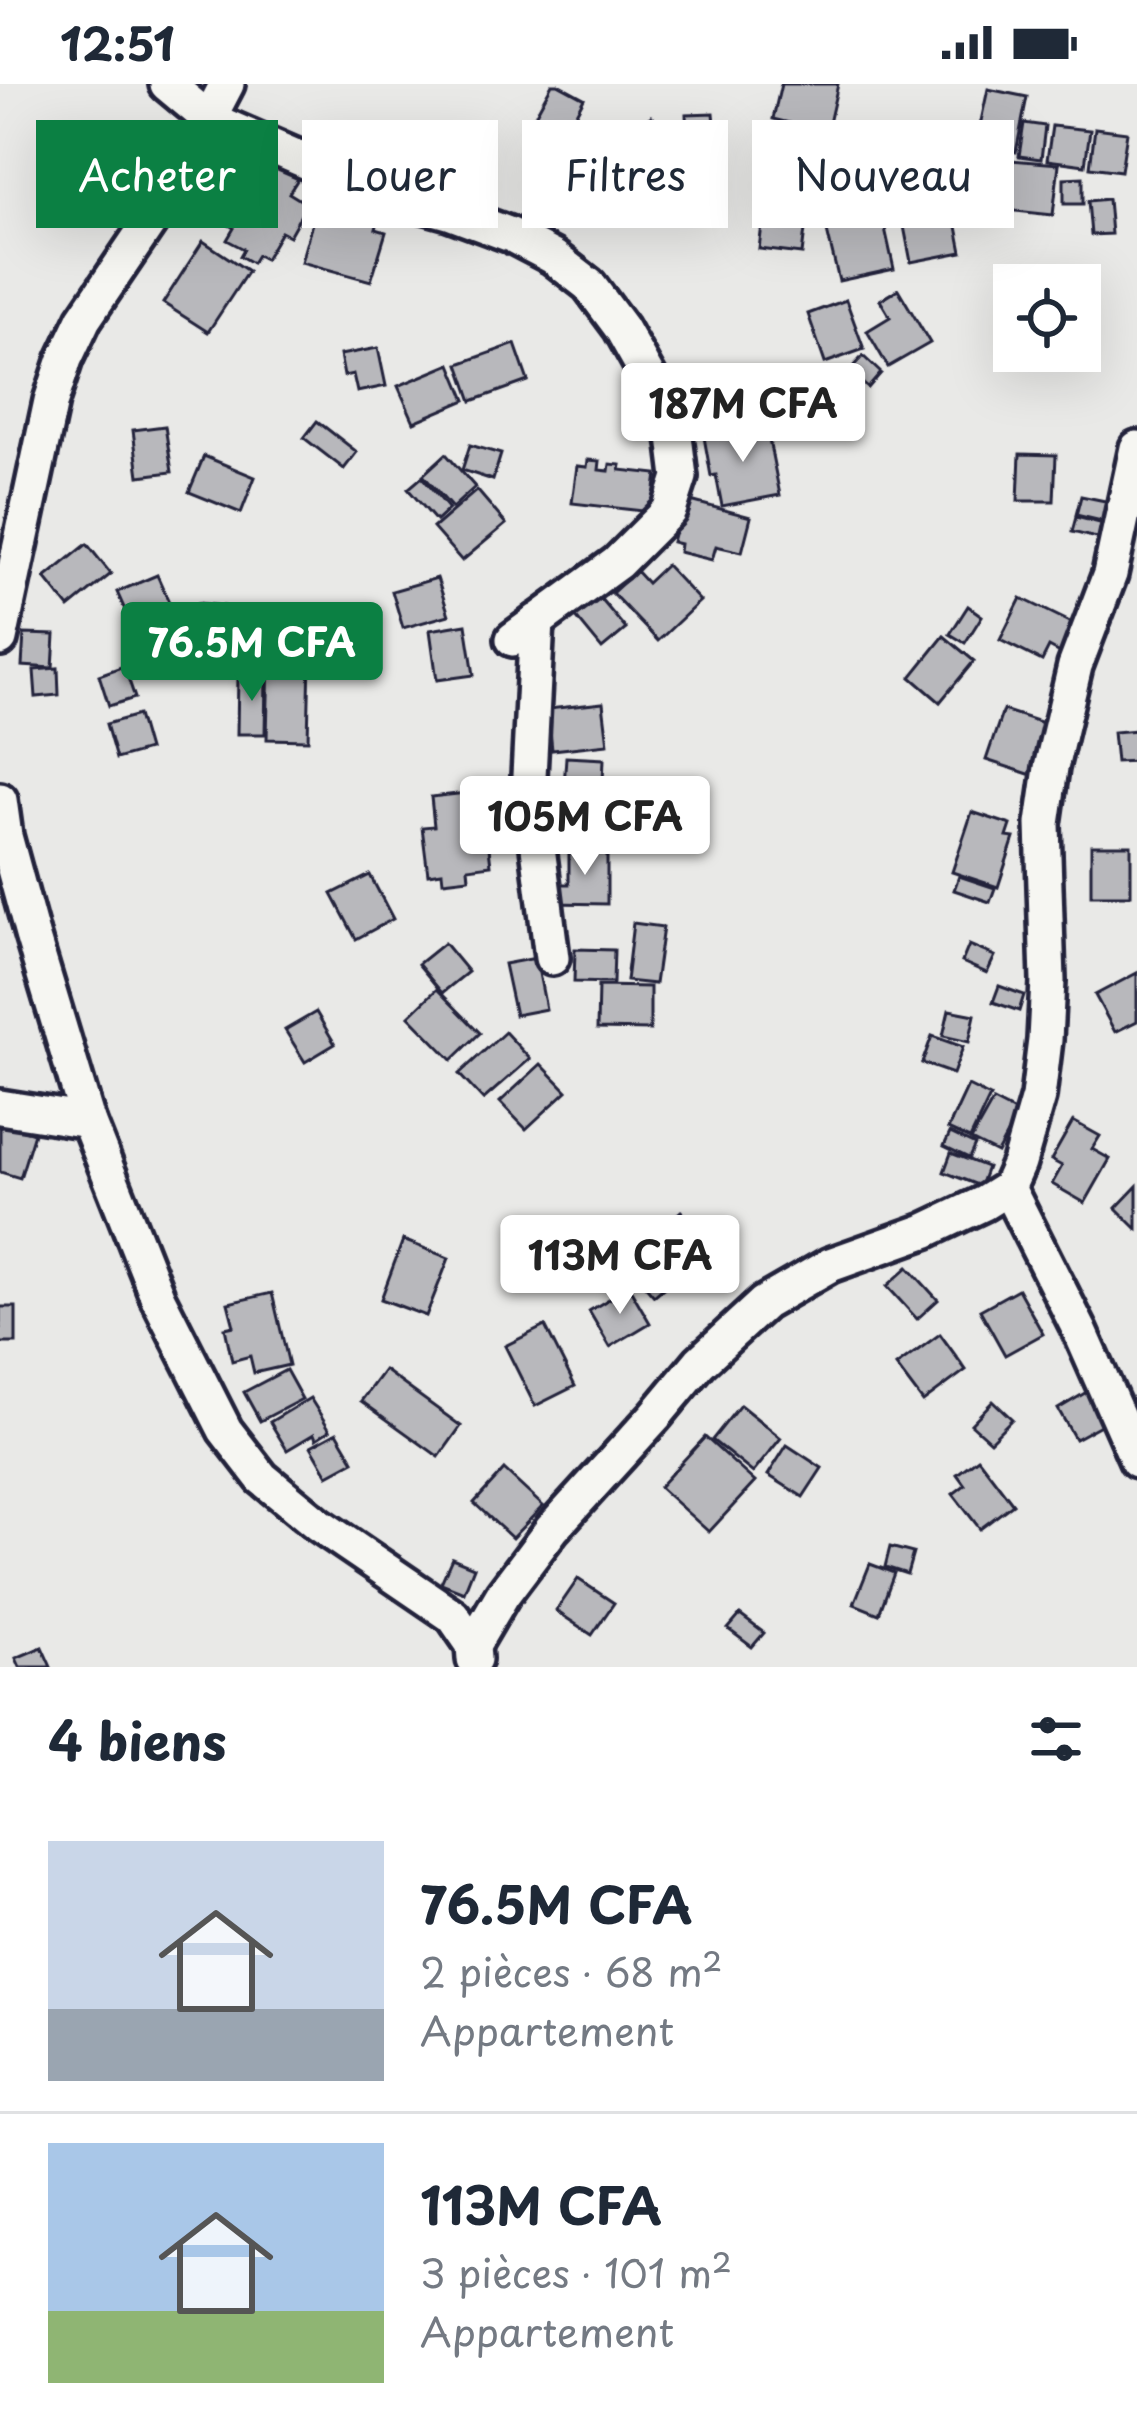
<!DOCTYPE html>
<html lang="fr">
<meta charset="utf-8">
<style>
body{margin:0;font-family:"Playpen Sans",sans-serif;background:#f2f2f3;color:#1f2937;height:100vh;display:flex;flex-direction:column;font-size:45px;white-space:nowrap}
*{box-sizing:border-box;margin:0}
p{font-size:39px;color:#747a83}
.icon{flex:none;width:66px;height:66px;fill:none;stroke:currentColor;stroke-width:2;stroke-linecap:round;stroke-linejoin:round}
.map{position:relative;height:1583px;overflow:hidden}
.panel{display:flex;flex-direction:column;background:#fff;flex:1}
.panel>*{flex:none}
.top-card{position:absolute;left:36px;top:36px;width:1065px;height:108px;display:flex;gap:24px}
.buttons{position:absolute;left:993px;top:180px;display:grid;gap:24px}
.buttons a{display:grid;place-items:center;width:108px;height:108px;border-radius:0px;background:#fff;box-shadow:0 12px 48px #0002;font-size:60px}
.price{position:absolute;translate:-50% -102px;padding:0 27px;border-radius:12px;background:#fff;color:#222;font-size:39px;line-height:78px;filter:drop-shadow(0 3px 6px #0008)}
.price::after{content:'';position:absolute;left:50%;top:72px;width:36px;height:27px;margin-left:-18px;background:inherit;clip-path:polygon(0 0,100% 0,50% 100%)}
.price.current{background:#0b8043;color:#fff}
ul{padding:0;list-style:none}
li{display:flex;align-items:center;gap:36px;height:300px;padding:0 48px}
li+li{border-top:3px solid #e0e1e3}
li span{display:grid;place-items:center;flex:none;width:336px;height:240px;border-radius:0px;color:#555}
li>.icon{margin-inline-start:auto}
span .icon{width:144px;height:144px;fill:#fffc;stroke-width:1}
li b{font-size:51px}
h2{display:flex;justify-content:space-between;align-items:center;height:144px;padding:0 48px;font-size:51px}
.chip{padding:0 42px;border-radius:0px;background:#fff;box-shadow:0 12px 48px #0002;font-size:42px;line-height:108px}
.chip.current{background:#0b8043;color:#fff}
.status{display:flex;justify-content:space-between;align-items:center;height:84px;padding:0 60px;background:#fff;direction:ltr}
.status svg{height:33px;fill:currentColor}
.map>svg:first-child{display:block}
</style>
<div class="status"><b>12:51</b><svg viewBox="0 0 49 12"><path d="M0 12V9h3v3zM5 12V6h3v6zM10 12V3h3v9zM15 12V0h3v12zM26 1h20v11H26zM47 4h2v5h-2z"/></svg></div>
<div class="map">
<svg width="1137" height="1583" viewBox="0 0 1137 1583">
<rect width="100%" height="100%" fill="#e9e9e7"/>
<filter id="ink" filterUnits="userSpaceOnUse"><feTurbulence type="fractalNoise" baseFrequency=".00833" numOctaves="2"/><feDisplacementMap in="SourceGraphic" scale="24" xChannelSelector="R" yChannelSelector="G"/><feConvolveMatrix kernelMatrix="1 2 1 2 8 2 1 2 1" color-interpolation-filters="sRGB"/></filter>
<g filter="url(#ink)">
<g fill="#b8b8bc" stroke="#22223b" stroke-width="3">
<path d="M552,0H558L584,14L560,59L529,42Z"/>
<path d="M781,0H838L814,105L785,98L798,41L773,35Z"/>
<path d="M988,5L1027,13L1016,68L976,60Z"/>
<path d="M714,29L716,51L687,53L686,30Z"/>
<path d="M651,32L666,42L638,78L624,67Z"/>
<path d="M1024,39L1045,42L1041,75L1019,72Z"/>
<path d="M1052,42L1090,46L1085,81L1047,76Z"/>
<path d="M1095,44L1127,48L1121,87L1090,83Z"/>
<path d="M571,46L613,67L600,93L558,72Z"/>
<path d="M274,75L301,90L289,109L307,120L289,152L281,148L265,175L257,171L252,179L240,172L244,165L227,156L234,144L213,132L233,98L242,103L253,83L265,90Z"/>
<path d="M1011,76L1059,80L1053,131L1006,126Z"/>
<path d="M1083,93V120H1064V94Z"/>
<path d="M766,109L809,113L802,170L759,165Z"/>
<path d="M325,110L381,126L376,145L386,148L371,197L301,178L314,132L318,133Z"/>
<path d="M1108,115L1111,150L1091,151L1088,117Z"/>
<path d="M953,122L962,168L911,178L902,132Z"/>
<path d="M883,135L894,185L839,197L827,147Z"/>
<path d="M203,157L248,187L208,248L163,219Z"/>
<path d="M898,205L930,259L888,283L867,247L890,233L880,216Z"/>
<path d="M846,216L864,265L825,279L808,230Z"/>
<path d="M515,260L528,297L472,317L459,280Z"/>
<path d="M378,264L386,302L357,308L353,290L344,292L340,271Z"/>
<path d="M863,272L881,289L868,304L849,287Z"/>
<path d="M451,280L466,316L414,338L398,302Z"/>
<path d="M713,313L719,344L686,350L680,319Z"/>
<path d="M317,337L357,368L344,385L304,354Z"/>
<path d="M766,341L780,411L722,422L716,391L711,392L704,353Z"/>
<path d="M165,342L172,388L139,392L133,346Z"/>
<path d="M470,361L501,370L493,396L462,386Z"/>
<path d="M446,370L475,403L452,424L423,391Z"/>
<path d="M1020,370L1056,371L1054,417H1018Z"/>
<path d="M204,372L255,393L241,429L189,408Z"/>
<path d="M588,376L600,377L599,386L609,387L610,380L621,381L620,386L657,390L652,428L572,419L577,382L587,383Z"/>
<path d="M422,393L449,425L436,437L408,405Z"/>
<path d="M477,406L506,440L462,477L433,444Z"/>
<path d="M1081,412L1110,418L1106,438L1076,431Z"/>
<path d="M683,415L751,433L742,468L716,462L712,476L679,468L680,460L672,458Z"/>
<path d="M1076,433L1104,440L1100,455L1072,448Z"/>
<path d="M87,460L111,490L69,524L45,494Z"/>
<path d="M666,481L700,517L658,557L612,509L636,487L647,499Z"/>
<path d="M157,491L173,527L133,544L117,508Z"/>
<path d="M437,494L449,531L403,544L392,507Z"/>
<path d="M594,507L626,545L602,565L570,526Z"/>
<path d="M1021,514L1076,541L1062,570L1049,563L1042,577L1000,556Z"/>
<path d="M198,519L263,527L258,565L241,563L240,568L192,562Z"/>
<path d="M968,522L982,532L965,559L950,550Z"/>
<path d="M466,540L474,591L437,596L430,546Z"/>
<path d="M24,550L55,551L53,584L22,582Z"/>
<path d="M944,552L974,577L940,618L911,593Z"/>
<path d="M269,573L310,574L308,656L267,655Z"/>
<path d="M124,582L135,614L109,622L99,591Z"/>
<path d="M58,584L59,611L36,613L34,586Z"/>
<path d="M238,591H266L265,650H237Z"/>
<path d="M603,619L608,660L552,666L548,625Z"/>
<path d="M1003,626L1052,642L1035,692L986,676Z"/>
<path d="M138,631L148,666L116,675L106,640Z"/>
<path d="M1137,646V677L1116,678L1113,648Z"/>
<path d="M566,673L604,675L602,720L563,717Z"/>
<path d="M493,706L499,762L489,764L491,781L468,784L469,794L443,797L442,788L428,790L422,743L434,742L431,713Z"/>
<path d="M972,728L1011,741L1007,753L1014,754L998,803L952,788Z"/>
<path d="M569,732H605V761L569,760Z"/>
<rect x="1091" y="761" width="40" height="50"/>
<path d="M569,764H607V820L553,819V800H569Z"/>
<path d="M370,791L393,835L356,855L332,810Z"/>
<path d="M959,792L995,804L990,818L954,806Z"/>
<path d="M633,839L663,843L655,900L626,897Z"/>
<path d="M444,859L468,888L442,909L418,880Z"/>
<path d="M969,861L995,872L987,889L962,878Z"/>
<path d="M575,865L614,866L613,899L574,898Z"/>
<path d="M536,874L546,925L515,931L504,880Z"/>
<path d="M1137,889V937L1115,948L1095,911Z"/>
<path d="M598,902L650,903V946L597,945Z"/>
<path d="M999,902L1024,911L1019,927L993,918Z"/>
<path d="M437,905L480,949L452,976L409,932Z"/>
<path d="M949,926L975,931L969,958L943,952Z"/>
<path d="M316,928L335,960L305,978L285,946Z"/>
<path d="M505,948L530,975L483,1016L459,990Z"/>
<path d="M932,952L963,963L953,990L922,979Z"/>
<path d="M541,980L567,1007L526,1045L500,1018Z"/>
<path d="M968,1002L990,1013L970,1055L948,1045Z"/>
<path d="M993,1017L1018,1030L997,1069L971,1056Z"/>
<path d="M1073,1037L1100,1052L1092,1065L1110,1075L1085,1119L1052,1100L1062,1082L1051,1076Z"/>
<path d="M0,1039L34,1049L20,1094L0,1088Z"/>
<path d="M950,1049L975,1061L969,1074L944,1062Z"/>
<path d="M951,1069L987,1083L980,1102L944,1088Z"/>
<path d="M1137,1102V1145L1116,1124Z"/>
<path d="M681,1127L702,1149L675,1173L654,1151Z"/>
<path d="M648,1152L680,1190L654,1212L621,1174Z"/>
<path d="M403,1156L449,1174L426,1232L381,1215Z"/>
<path d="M908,1183L938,1216L917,1235L887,1202Z"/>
<path d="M629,1203L650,1239L610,1263L589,1227Z"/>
<path d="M1018,1205L1043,1250L1005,1271L980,1226Z"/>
<path d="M272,1209L289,1281L254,1289L250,1272L232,1277L225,1244L234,1242L228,1219Z"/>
<rect x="0" y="1223" width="16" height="36"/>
<path d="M545,1242L575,1302L535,1322L505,1262Z"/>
<path d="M940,1250L966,1286L923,1318L896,1282Z"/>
<path d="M286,1286L302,1315L260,1337L244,1308Z"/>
<path d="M384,1286L461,1342L439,1373L361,1317Z"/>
<path d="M1090,1306L1108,1337L1075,1355L1058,1325Z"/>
<path d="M310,1314L330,1346L316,1355L314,1350L287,1366L270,1338Z"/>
<path d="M993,1317L1012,1335L990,1357L971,1340Z"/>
<path d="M740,1321L781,1354L753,1389L712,1356Z"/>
<path d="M337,1348L354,1377L328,1391L311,1362Z"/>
<path d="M705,1353L755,1398L709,1448L659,1403Z"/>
<path d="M787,1361L822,1384L803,1413L768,1391Z"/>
<path d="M978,1374L1013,1420L980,1445L953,1410L965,1401L957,1390Z"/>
<path d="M504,1386L543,1422L512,1454L474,1419Z"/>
<path d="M890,1463L913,1469L907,1490L885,1483Z"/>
<path d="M452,1474L474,1483L464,1508L441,1499Z"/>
<path d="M870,1480L894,1489L879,1530L854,1520Z"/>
<path d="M578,1495L614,1519L592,1551L556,1527Z"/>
<path d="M740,1531L764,1549L752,1563L728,1545Z"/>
<path d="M42,1563L51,1583H20L16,1574Z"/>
</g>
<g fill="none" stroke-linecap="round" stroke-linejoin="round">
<defs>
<g id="minor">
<path d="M167,0L209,35L377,108L449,128L511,151L553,173L589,201L621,244L654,303L675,352L680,393L669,427L617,479L513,555"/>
<path d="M537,537L529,692L552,874"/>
<path d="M0,555L51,317L65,275L84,235L172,105L227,0"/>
<path d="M0,716L5,752L32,851L88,1037L158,1214L225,1346L262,1394L318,1440L453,1532L473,1561L474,1575"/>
<path d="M0,1023L88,1037"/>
<path d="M1008,1104L1080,1247L1137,1376"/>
<path d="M473,1561L503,1510L552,1445L655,1332L700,1278L764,1219L830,1181L925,1147L984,1119L1008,1104L1019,1079L1038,1013L1045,956L1048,897L1043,740L1051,684L1075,582L1110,490L1137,364"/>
</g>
</defs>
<use href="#minor" stroke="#22223b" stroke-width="42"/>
<use href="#minor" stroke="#f6f6f2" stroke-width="33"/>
</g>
</g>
</svg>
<div class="buttons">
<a><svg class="icon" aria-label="locate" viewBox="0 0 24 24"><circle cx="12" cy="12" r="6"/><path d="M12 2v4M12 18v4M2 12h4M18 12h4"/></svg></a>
</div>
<b class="price" style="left:743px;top:381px">187M CFA</b>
<b class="price current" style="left:252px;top:620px">76.5M CFA</b>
<b class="price" style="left:585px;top:794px">105M CFA</b>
<b class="price" style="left:620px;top:1233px">113M CFA</b>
<div class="top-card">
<a class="chip current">Acheter</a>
<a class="chip">Louer</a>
<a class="chip">Filtres</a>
<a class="chip">Nouveau</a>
</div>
</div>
<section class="panel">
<h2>4 biens<svg class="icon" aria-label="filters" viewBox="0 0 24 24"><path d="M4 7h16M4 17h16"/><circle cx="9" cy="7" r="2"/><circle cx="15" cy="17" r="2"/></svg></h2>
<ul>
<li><span style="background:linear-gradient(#c9d6e8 70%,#9aa5b1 0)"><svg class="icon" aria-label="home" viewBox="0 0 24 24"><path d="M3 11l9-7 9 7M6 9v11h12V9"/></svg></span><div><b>76.5M CFA</b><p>2 pièces · 68 m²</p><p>Appartement</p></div></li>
<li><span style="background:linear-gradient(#a9c7e8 70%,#8fb573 0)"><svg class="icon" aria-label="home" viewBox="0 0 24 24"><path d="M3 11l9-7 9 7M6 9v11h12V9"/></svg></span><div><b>113M CFA</b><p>3 pièces · 101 m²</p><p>Appartement</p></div></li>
</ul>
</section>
